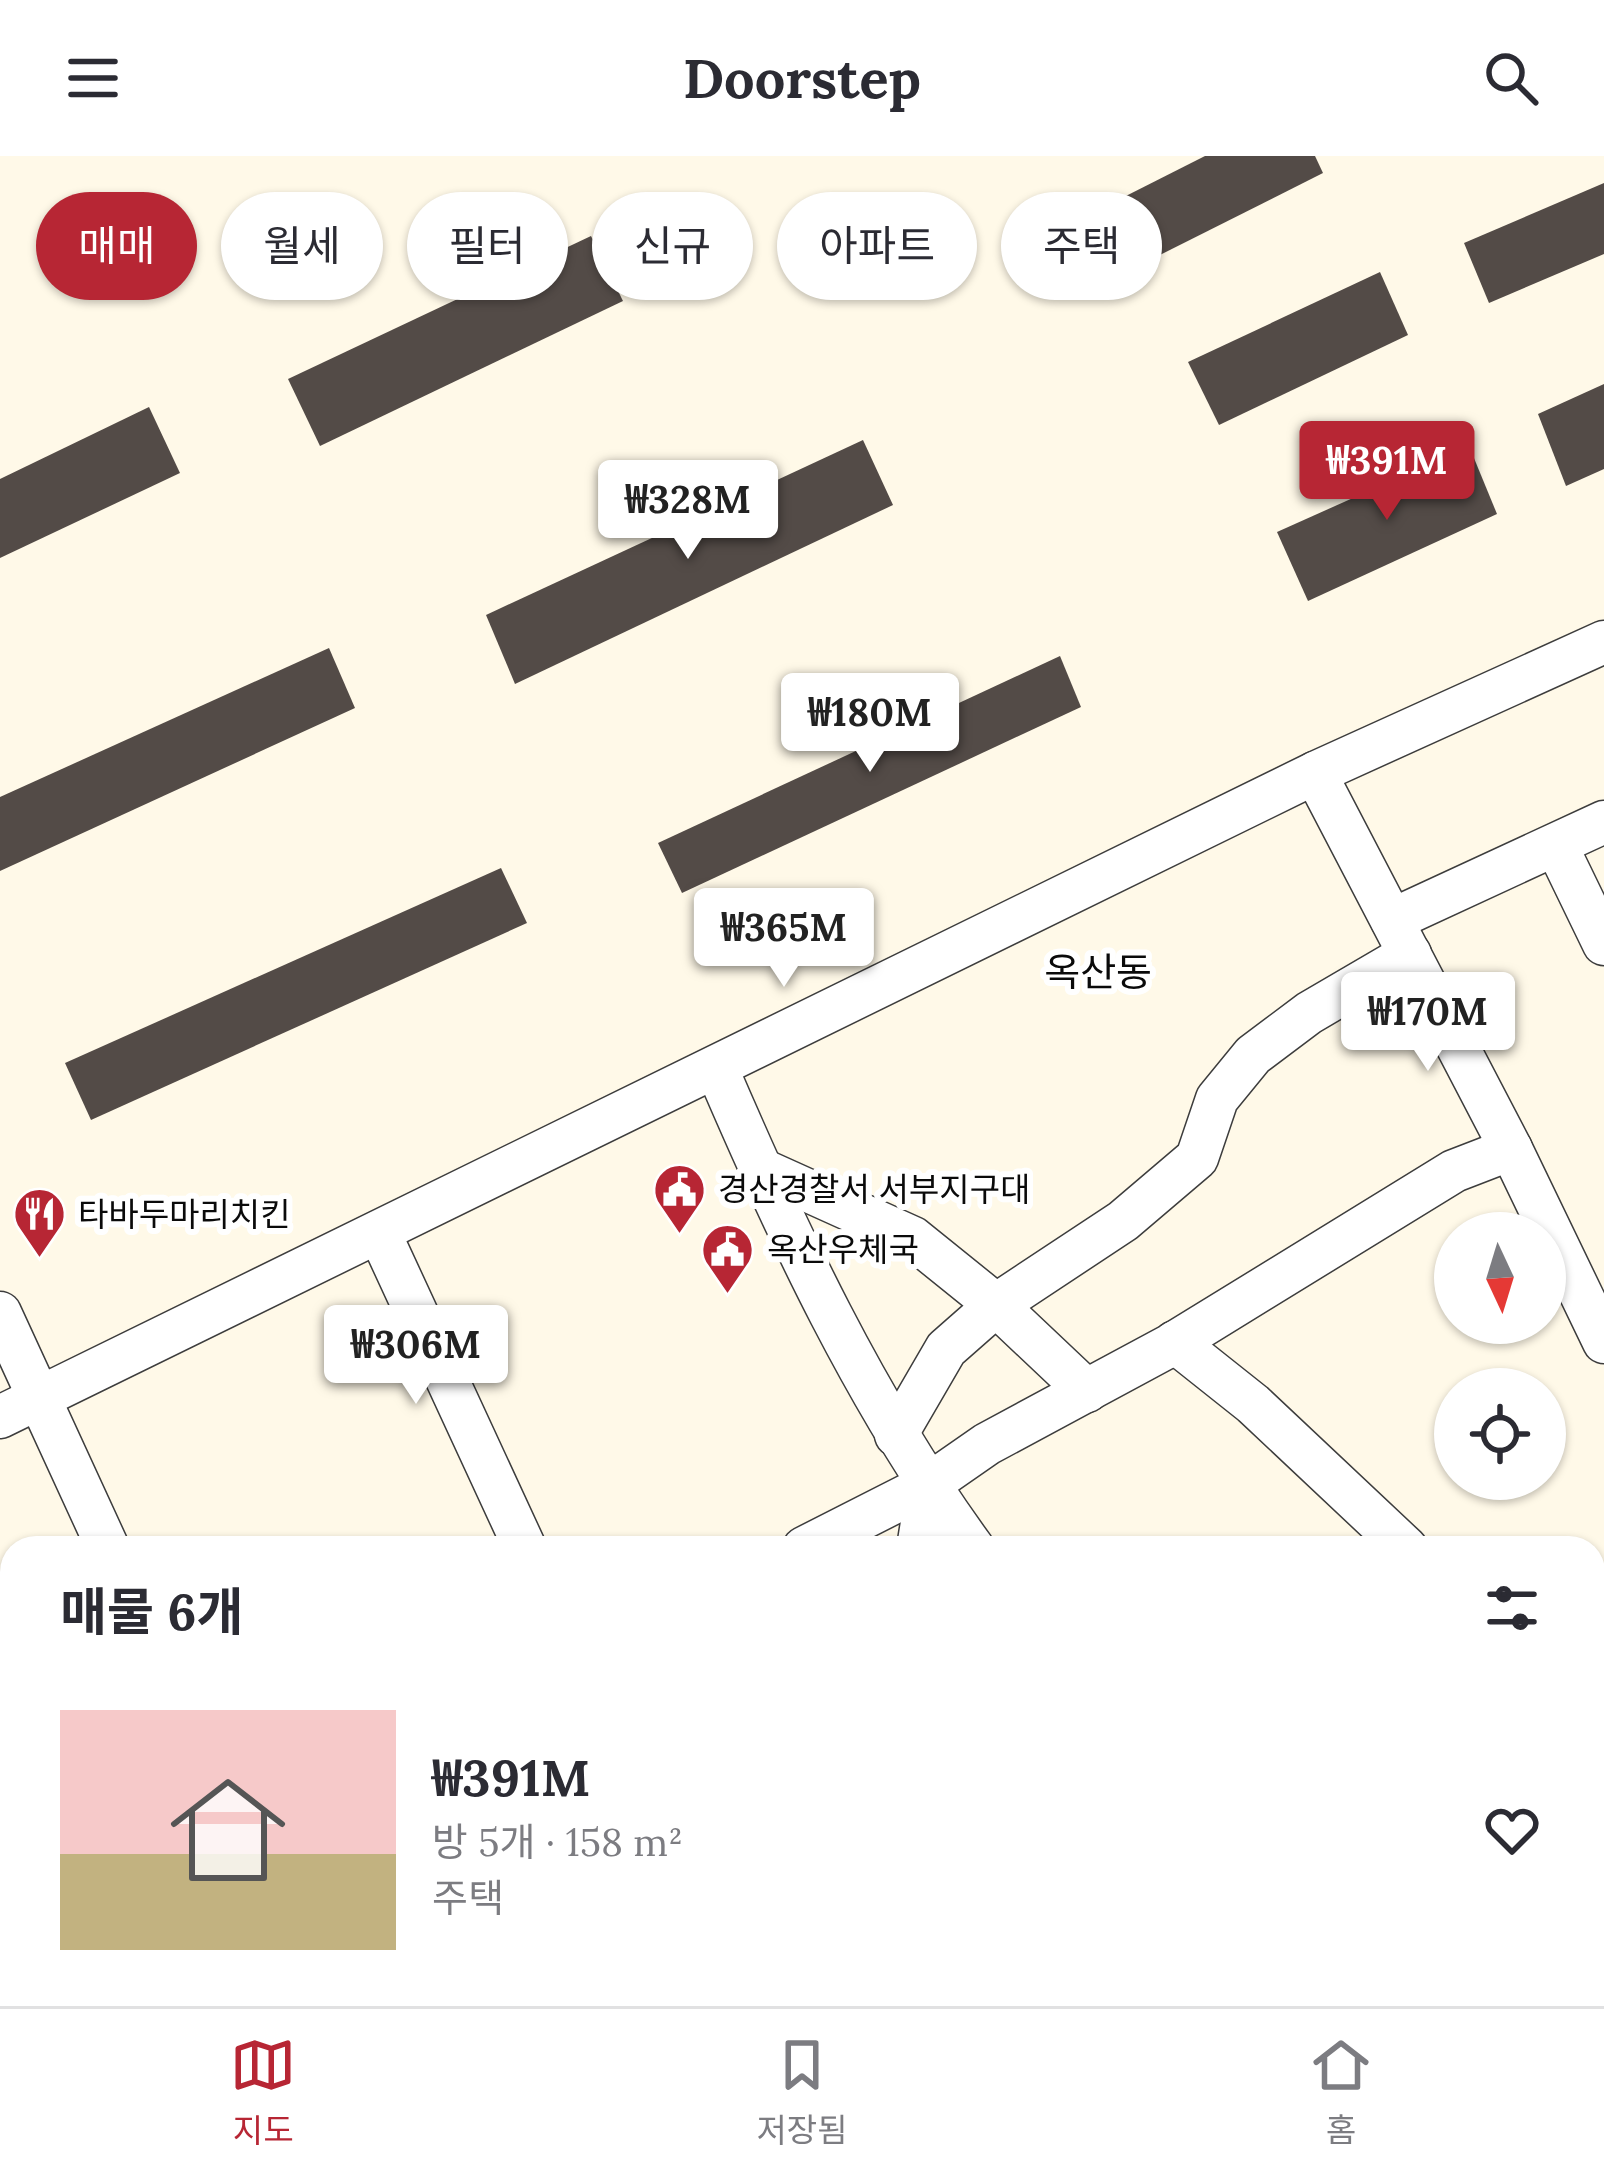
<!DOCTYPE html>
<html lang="ko">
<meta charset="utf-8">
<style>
body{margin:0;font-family:Lora,"Noto Sans KR",serif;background:#f2f2f3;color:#2b2b33;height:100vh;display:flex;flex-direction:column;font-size:45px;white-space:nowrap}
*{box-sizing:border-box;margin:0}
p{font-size:39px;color:#7c7c81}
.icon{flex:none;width:66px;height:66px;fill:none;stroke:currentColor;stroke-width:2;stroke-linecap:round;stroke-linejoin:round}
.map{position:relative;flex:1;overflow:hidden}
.sheet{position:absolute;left:0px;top:1380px;width:1605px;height:471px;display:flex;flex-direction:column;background:#fff;border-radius:36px 36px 0 0;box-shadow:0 3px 9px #0004}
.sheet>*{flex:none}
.guide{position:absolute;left:36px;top:36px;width:1533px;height:108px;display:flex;gap:24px}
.needle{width:78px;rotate:176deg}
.tools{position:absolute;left:1434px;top:1056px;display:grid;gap:24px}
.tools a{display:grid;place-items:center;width:132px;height:132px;border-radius:50%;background:#fff;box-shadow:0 3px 9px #0004;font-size:60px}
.price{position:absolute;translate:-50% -102px;padding:0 27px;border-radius:12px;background:#fff;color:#222;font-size:39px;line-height:78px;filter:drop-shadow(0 3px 6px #0008)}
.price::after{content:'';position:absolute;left:50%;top:72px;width:36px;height:27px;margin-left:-18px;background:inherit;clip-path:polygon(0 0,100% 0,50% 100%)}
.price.active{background:#b72634;color:#fff}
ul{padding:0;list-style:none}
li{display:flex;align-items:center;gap:36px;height:300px;padding:0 60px}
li+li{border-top:3px solid #e1e1e2}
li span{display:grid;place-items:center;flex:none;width:336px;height:240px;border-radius:0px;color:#555}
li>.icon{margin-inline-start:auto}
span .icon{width:144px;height:144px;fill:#fffc;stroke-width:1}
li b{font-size:51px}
h2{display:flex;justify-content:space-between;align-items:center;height:144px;padding:0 60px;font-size:51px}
.tag{padding:0 42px;border-radius:54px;background:#fff;box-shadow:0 3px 9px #0004;font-size:42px;line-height:108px}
.tag.active{background:#b72634;color:#fff}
header{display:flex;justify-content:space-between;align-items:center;height:156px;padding:0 60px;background:#fff;font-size:54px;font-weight:700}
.menu{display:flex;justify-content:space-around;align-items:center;height:168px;border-top:3px solid #e1e1e2;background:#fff;font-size:33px;color:#7c7c81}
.menu a{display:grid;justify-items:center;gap:6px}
.menu .active{color:#b72634}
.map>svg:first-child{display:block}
</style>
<header><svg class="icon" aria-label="menu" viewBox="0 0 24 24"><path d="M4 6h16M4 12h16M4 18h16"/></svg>Doorstep<svg class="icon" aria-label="search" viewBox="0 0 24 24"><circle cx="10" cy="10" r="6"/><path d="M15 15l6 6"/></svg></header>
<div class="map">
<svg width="1604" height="1850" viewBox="0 0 1604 1850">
<rect width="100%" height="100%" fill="#fff9e8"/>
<g fill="#534b47">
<path d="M1205,0H1315L1323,17L1140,109L1112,47Z"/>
<path d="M1604,27V98L1489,147L1464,87Z"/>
<path d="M591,80L623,145L320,290L288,223Z"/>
<path d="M1380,116L1408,179L1219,269L1188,206Z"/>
<path d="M1604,228V313L1566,330L1538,258Z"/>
<path d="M149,251L180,317L0,402V323Z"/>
<path d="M863,284L893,349L515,528L486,459Z"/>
<path d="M1469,290L1497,358L1308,445L1277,376Z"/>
<path d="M329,492L355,552L0,715V641Z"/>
<path d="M1060,500L1081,551L682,737L658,687Z"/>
<path d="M501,712L527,767L91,964L65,907Z"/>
</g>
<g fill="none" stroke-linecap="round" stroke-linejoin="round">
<defs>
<g id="minor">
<path d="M1315,617L1511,993L1604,1186"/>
<path d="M1556,689L1604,788"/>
<path d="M1392,764L1604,666"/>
<path d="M716,911C788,1079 865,1244 973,1392"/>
<path d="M760,1013L913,1082L996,1149L1087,1235"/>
<path d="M379,1076L525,1392"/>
<path d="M0,1157L108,1392"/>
<path d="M1175,1186L1253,1248L1406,1392"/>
<path d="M0,1261L1315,617L1604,486"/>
<path d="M896,1279L946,1193L996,1149L1123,1065L1197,1002L1217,943L1253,899L1309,857L1410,798"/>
<path d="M804,1392L928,1329L987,1288L1171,1189L1454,1015L1511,993"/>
<path d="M918,1392L928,1329"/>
<path d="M1593,1523L1604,1529"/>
<path d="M0,1634L12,1659"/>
<path d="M1593,1738L1604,1732"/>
<path d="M97,1839L103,1850"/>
<path d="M316,1839L321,1850"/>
<path d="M529,1839L535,1850"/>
<path d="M730,1839L735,1850"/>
<path d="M845,1839L847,1850"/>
<path d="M1302,1839L1314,1850"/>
<path d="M1520,1839L1525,1850"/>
<path d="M775,1850L784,1839"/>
<path d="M1047,1850L1061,1839"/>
<path d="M1352,1850L1376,1839"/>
</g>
</defs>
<use href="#minor" stroke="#3d3d3d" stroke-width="45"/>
<use href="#minor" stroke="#fff" stroke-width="42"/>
</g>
<defs>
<symbol id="civic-pin" viewBox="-11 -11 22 30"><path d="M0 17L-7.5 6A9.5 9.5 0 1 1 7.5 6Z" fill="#b72634" stroke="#fff"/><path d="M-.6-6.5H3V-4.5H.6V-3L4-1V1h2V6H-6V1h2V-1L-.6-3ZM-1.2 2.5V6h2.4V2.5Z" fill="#fff"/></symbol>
<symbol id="restaurant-pin" viewBox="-11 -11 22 30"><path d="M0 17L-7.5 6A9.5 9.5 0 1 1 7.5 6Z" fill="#b72634" stroke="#fff"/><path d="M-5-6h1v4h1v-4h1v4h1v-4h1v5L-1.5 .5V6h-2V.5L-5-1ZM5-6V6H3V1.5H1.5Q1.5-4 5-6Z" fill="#fff"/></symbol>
</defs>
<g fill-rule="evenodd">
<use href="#civic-pin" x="650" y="1004" width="59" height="81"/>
<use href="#restaurant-pin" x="10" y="1028" width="59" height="81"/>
<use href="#civic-pin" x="698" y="1064" width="59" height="81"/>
</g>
<g text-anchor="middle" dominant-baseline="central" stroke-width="12" stroke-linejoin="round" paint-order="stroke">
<g font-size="33" fill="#0a0a0a" stroke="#fff" text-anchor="start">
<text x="718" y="1033">경산경찰서 서부지구대</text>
<text x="78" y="1058">타바두마리치킨</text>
<text x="767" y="1093">옥산우체국</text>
</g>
<g font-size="39" fill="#0a0a0a" stroke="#fff">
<text x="1098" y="816">옥산동</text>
</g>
</g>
</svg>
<div class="tools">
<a><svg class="needle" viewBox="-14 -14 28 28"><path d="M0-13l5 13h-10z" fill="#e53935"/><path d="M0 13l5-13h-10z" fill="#7c7c81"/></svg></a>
<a><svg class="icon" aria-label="locate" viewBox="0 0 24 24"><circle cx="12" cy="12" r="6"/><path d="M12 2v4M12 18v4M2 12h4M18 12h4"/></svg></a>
</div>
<b class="price active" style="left:1387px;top:367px">₩391M</b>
<b class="price" style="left:688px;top:406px">₩328M</b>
<b class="price" style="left:870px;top:619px">₩180M</b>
<b class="price" style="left:784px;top:834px">₩365M</b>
<b class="price" style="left:1428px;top:918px">₩170M</b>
<b class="price" style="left:416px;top:1251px">₩306M</b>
<div class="guide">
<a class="tag active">매매</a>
<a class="tag">월세</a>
<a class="tag">필터</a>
<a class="tag">신규</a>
<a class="tag">아파트</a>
<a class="tag">주택</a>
</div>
<section class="sheet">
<h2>매물 6개<svg class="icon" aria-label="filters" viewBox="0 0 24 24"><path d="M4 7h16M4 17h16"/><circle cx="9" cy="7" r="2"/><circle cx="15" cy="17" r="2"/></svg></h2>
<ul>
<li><span style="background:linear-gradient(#f6c9c9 60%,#c2b280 0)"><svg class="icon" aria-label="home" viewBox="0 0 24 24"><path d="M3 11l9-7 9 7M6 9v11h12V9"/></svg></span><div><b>₩391M</b><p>방 5개 · 158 m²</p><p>주택</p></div><svg class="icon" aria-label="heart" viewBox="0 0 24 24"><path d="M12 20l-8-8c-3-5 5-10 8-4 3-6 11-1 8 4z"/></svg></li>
</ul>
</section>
</div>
<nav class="menu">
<a class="active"><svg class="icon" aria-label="map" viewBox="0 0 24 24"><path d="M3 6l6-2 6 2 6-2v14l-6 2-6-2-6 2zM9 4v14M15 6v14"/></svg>지도</a>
<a><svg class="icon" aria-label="saved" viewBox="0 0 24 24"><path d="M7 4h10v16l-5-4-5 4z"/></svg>저장됨</a>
<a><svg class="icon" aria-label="home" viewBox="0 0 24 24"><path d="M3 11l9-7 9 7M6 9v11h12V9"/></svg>홈</a>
</nav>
